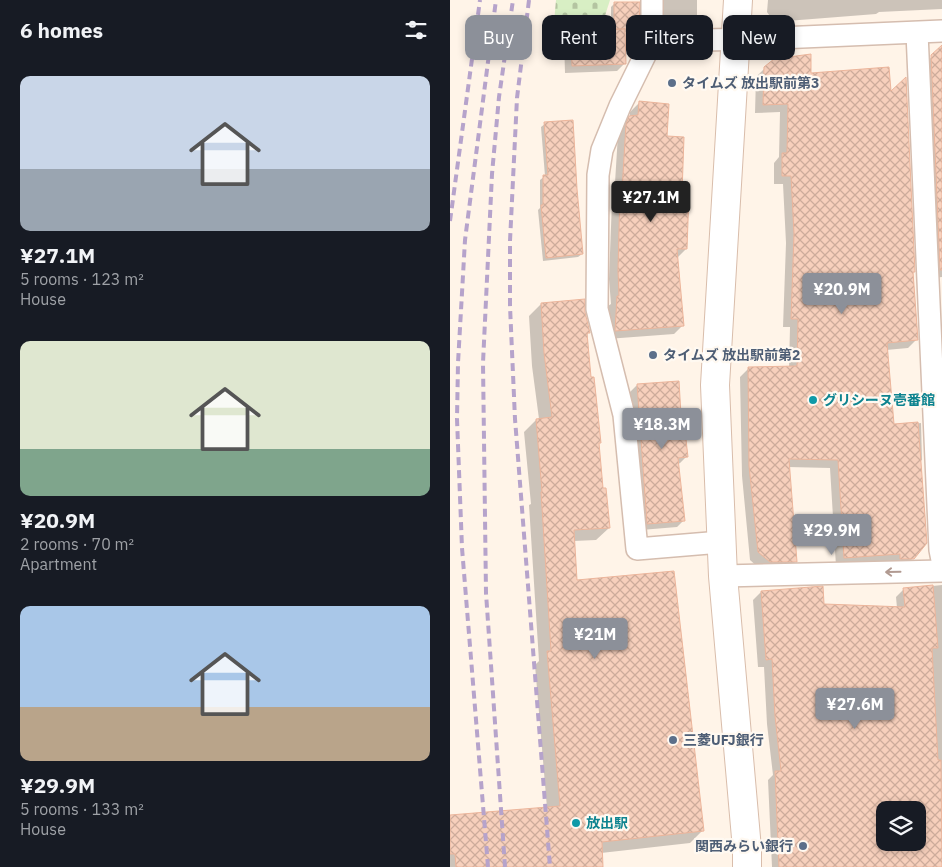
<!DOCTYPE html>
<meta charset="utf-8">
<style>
body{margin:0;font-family:"IBM Plex Sans","Noto Sans JP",sans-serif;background:#242831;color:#f1f3f6;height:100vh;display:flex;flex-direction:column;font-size:19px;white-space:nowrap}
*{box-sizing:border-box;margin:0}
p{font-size:16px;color:#9ea1a6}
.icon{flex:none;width:28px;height:28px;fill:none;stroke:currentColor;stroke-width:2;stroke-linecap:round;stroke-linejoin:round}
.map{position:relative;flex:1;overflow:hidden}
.sheet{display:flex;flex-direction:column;background:#171b24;width:450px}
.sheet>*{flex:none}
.top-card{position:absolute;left:15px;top:15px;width:401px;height:45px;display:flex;gap:10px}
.controls{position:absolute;left:426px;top:801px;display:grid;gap:10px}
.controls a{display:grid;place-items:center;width:50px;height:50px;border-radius:10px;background:#171b24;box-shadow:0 2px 8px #0003;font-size:25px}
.price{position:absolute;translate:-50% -42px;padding:0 11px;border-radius:5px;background:#8c9099;color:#fff;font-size:16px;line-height:32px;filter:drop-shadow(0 1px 2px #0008)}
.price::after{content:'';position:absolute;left:50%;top:30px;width:15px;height:11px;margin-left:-8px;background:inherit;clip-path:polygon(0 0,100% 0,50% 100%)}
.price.on{background:#222;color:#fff}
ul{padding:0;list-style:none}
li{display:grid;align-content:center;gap:10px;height:265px;padding:0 20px}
li span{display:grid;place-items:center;height:155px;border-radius:10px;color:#555}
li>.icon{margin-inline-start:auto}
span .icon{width:90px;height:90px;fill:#fffc;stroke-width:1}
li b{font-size:21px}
h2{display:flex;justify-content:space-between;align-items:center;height:60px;padding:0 20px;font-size:21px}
.chip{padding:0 18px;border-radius:10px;background:#171b24;box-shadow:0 2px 8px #0003;font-size:18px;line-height:45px}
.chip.on{background:#8c9099;color:#fff}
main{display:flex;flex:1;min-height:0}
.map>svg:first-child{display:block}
</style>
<main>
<section class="sheet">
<h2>6 homes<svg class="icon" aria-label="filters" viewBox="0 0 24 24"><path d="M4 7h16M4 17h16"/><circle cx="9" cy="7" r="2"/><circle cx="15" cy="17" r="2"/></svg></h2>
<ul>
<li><span style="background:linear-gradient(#c9d6e8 60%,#9aa5b1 0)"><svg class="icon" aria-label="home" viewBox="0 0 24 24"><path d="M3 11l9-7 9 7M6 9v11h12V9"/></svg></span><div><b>¥27.1M</b><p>5 rooms · 123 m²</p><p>House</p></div></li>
<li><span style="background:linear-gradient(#dfe7d0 70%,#7fa58c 0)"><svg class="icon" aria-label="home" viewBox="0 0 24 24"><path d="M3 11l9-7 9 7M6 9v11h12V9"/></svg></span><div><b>¥20.9M</b><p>2 rooms · 70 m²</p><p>Apartment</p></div></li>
<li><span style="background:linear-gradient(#a9c7e8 65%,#b9a48a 0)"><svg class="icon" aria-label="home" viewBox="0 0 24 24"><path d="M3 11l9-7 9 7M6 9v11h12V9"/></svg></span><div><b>¥29.9M</b><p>5 rooms · 133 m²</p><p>House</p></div></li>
</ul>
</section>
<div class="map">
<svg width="492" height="867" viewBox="0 0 492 867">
<defs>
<pattern id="cemetery-stones" width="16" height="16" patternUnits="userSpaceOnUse" patternTransform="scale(1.25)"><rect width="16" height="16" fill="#d8efc4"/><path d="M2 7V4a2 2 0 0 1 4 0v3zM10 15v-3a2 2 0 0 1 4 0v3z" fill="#b4c4a1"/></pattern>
<pattern id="building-cross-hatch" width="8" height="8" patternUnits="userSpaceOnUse" patternTransform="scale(1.25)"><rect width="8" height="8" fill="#f7d0bc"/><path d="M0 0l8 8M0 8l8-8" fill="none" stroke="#cdac9b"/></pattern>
</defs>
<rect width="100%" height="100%" fill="#fff4e8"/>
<path fill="url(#cemetery-stones)" d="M106,0H160L153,22L104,23Z"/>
<g fill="#0003" fill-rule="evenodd">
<path d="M209,0H247V16L240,23H209Z"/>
<path d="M318,0H492V9L429,12L426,14L324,22L317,12Z"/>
<path d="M165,3L188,29L184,32H173L174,64L167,71L115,73L114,40L121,33L161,31V7Z"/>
<path d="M492,49V277L483,278L473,64Z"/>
<path d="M315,68L359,74L464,272L461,274L467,339L458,348L436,350L443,426L471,423L472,460L469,462L463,558L454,567L386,566L380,468L338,467L346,561L337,570H311L300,560L292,476L290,377L299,368H339L340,327H333L336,243L333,184H324V163L329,157L330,112L305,113L306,77Z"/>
<path d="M189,103L215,137L231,194L236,249L227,258L233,325L224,334L157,339L158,306L161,304L159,279L162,201L164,199L168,134L171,126L180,117V112Z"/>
<path d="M95,124L125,189L132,254L128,257L93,261L88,210L90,208V180L95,176L91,127Z"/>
<path d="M91,304L134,312L139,332L136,336L152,489L159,528L146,540L124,541L126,581L252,831L240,843L151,853L152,867H0V816L97,808L85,665L89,661L79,505L81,504L74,432L86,420L89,419L82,366L79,316Z"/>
<path d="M187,385L230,416L237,456L230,463L228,464L234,520L227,527L191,530L180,392Z"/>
<path d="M492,585V867H322L318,780L323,775L317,724L314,667H308L303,600L311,592L373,605L447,608L446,597L454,589ZM435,810H468V842H435Z"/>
</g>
<g fill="url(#building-cross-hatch)" stroke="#ecb59b" fill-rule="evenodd">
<path d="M164,2H190L189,29H164Z"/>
<path d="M175,29L176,64L122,66L121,31Z"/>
<path d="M492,45V270H490L481,55Z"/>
<path d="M361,54V73L439,67L441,91L456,77L465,272H463L468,340L437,343L444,424L468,422L477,543L464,559H450V554L394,558L388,460L339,459L347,562H320L308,552L299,466L298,367L347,366L348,319H341L344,234L341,176H332V153H337L338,104L313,105L314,67L324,59Z"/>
<path d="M189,101L219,104L217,136L234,137L232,193H239L237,249H227L234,326L165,331L167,296H169L168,270L170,191H172L176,124L179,116L188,115Z"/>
<path d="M123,120L127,189L133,254L96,258L91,205H93V175H98L94,122Z"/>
<path d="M135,299V312L140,333H137L141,377H144L151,443H149L153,488H156L160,528L124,530L127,580L224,571L254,831L152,842L153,867H6L5,854H0V815L110,806L97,651H101L91,492H92L86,419L102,417L94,353L91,303Z"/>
<path d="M229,381L231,415L233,414L238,457L228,458L235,521L197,524L187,384Z"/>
<path d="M483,585L488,648H482L488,760H491L492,867H329L325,771H331L325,716L322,659L316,660L311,591L373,586L374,604L455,607L453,588ZM435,810H468V842H435Z"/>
</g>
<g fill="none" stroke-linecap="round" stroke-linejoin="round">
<defs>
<g id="street">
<path d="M202,0V41L305,39L492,31"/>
<path d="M467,33L490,550L492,560"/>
<path d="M202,41L170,106L152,150L148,175L147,309L174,415L187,549L271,542"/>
<path d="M273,576L492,571"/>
</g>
<path id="secondary" d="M288,0L265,385L273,576L297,849V867"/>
</defs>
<use href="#street" stroke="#d5bdaf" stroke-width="24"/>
<use href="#secondary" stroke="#d9bdab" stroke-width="30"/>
<use href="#street" stroke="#fff" stroke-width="21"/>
<use href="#secondary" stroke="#fff" stroke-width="28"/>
<g stroke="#b6a3cb" stroke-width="4" stroke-dasharray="8 5" stroke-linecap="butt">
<path d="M79,0L67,98L60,241V306L65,419L100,867"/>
<path d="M0,221L30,0"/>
<path d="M38,867L12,548L7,419L8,363L15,240L46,0"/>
<path d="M55,867L36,593L33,363L42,174L49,97L63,0"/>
</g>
</g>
<defs><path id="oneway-shaft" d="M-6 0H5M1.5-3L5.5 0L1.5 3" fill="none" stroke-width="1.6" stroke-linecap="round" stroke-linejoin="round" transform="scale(1.25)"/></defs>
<use stroke="#b19a91" href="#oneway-shaft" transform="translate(443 572) rotate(179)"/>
<g fill="#5c6f8a" stroke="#fff9f1" stroke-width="2">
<circle cx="222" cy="83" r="5"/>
<circle cx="203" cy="355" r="5"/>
<circle cx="223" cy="740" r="5"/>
<circle cx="353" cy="846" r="5"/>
</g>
<g fill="#0f9aa8" stroke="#fff9f1" stroke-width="2">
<circle cx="363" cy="400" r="5"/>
<circle cx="126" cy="823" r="5"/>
</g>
<g text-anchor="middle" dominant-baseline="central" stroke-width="4.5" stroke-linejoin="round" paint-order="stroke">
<g font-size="14" font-weight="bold" fill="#4e5e75" stroke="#fff9f1" text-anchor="start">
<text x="232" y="83">タイムズ 放出駅前第3</text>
<text x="213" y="355">タイムズ 放出駅前第2</text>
<text x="233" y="740">三菱UFJ銀行</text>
<text x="343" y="846" text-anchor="end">関西みらい銀行</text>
</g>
<g font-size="14" font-weight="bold" fill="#0d838f" stroke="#fff9f1" text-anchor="start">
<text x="373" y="400">グリシーヌ壱番館</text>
<text x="136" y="823">放出駅</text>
</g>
</g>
</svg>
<div class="controls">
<a><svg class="icon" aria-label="layers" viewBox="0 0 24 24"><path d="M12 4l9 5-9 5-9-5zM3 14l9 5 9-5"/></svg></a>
</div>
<b class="price on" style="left:201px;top:223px">¥27.1M</b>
<b class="price" style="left:392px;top:315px">¥20.9M</b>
<b class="price" style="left:212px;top:450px">¥18.3M</b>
<b class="price" style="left:382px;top:556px">¥29.9M</b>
<b class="price" style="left:145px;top:660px">¥21M</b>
<b class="price" style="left:405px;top:730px">¥27.6M</b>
<div class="top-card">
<a class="chip on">Buy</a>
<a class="chip">Rent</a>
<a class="chip">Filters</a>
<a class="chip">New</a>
</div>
</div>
</main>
